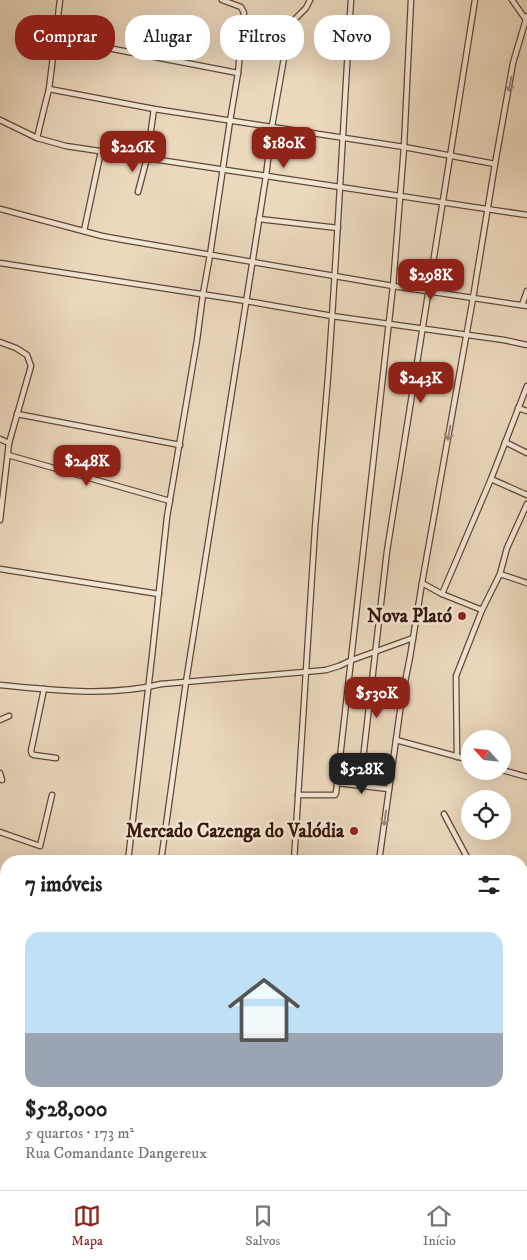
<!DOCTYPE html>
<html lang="pt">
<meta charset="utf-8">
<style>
body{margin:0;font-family:"IM FELL DW Pica",serif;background:#f2f2f2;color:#222;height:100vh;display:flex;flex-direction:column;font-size:19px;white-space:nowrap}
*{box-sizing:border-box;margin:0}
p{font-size:16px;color:#767676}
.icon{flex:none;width:28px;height:28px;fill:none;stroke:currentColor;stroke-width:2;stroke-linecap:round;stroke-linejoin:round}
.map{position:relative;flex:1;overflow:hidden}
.sheet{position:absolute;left:0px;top:855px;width:528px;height:335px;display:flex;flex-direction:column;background:#fff;border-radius:20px 20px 0 0;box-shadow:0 5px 20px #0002}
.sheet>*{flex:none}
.hud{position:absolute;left:15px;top:15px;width:498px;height:45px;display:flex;gap:10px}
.needle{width:32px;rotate:297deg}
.fabs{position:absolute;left:461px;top:730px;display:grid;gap:10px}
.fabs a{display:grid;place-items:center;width:50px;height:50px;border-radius:50%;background:#fff;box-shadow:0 5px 20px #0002;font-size:25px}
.price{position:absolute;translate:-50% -42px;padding:0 11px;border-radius:10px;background:#8f2418;color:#fff;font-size:16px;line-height:32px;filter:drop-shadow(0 1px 2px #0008)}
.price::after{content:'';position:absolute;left:50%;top:30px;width:15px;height:11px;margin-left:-8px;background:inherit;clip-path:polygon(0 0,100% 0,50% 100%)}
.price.on{background:#222;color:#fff}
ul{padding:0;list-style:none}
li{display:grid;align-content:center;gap:10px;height:265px;padding:0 25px}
li span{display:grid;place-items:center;height:155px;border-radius:15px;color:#555}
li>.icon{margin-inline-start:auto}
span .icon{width:90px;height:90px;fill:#fffc;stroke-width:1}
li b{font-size:21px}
h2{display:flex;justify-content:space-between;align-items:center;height:60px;padding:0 25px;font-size:21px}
.pill{padding:0 18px;border-radius:20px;background:#fff;box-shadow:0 5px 20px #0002;font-size:18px;line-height:45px}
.pill.on{background:#8f2418;color:#fff}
.tabs{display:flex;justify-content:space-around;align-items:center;height:70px;border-top:1px solid #e0e0e0;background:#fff;font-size:14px;color:#767676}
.tabs a{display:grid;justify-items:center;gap:2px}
.tabs .on{color:#8f2418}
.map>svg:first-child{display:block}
</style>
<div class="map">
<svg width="527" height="1190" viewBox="0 0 527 1190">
<rect width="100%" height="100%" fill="#ebd8bd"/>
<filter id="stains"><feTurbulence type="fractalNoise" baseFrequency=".004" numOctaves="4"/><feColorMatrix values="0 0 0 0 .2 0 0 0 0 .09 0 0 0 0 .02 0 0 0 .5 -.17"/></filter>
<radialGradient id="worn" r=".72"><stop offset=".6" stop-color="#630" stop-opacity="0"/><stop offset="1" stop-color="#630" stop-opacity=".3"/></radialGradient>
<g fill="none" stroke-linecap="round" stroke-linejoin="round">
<defs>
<g id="street">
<path d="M512,0L527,21"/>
<path d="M56,38L238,73"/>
<path d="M49,89L154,109L404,147L495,164"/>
<path d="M0,120L37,138L66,146L527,215"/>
<path d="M37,138L42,117L49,89L60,0"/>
<path d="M138,192L147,158L154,109"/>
<path d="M0,209L102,236L124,240L393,286L527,306"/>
<path d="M259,219L338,228"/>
<path d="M84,231L101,151"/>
<path d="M0,263L246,301L332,316L504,340L527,345"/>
<path d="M522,305L527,291"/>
<path d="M0,342L16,348L27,355L31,366L9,443L0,520"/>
<path d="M518,408L527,411"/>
<path d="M17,414L180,445"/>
<path d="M0,439L9,443"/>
<path d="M505,442L527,453"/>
<path d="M8,455L170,501"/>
<path d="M491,479L527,495"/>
<path d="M0,569L159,594"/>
<path d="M500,574L527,583"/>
<path d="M422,583L442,594L482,610"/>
<path d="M442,594L491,479L527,386"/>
<path d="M0,685C53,690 109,697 161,684L305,672L326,670L339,666L352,660L413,638"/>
<path d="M44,689L31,751L32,754L34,755L56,758"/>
<path d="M0,720L9,716"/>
<path d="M396,740L470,760"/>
<path d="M457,757L456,676L482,610L500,574L507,548L527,504"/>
<path d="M502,770L527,777"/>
<path d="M0,773L2,780"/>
<path d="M337,783L389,789"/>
<path d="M360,785L387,551L475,0"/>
<path d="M298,795H335L336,793L393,286L404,147L411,0"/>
<path d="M444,814L469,861"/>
<path d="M0,832L40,846L52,795"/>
<path d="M128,861L152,656L167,517L197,340L203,294L210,255L230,121L238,73L244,13L241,7L222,0"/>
<path d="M161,861L186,682L266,176L272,126L290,24L306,8L310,0"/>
<path d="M294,861C300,750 307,639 315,528C319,477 324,427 328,377C337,251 343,126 351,0"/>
<path d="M379,861L402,697L410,657L422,583L473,298L495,164L513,63L527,16"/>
<path d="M0,876L6,878"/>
<path d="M521,917L527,900"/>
<path d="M521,998L527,986"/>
<path d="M521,1018L527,1021"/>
<path d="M521,1088L527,1091"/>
<path d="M80,1190H84"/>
<path d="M126,1190L127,1184"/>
<path d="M244,1190L245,1184"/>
<path d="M286,1190L290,1184"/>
<path d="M416,1190L419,1184"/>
</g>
</defs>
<use href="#street" stroke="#624735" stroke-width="7"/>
<use href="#street" stroke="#f2e6d4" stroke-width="4.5"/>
</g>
<defs><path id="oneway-shaft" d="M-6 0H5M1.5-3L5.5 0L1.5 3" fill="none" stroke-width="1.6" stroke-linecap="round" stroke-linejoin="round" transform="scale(1.25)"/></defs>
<g stroke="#9d8978">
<use href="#oneway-shaft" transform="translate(510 84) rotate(101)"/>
<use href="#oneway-shaft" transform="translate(449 433) rotate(100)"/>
<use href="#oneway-shaft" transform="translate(385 818) rotate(98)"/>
</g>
<g fill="#8f2418" stroke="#f2e6d4" stroke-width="2">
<circle cx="462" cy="616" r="5"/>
<circle cx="354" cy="831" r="5"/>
</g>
<g text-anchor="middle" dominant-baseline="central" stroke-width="5" stroke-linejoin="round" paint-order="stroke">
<g font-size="19" font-weight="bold" fill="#351708" stroke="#f2e6d4" text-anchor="end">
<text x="452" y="616">Nova Plató</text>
<text x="344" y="831">Mercado Cazenga do Valódia</text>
</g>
</g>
<rect width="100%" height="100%" filter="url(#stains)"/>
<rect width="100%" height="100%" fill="url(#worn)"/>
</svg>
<div class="fabs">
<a><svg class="needle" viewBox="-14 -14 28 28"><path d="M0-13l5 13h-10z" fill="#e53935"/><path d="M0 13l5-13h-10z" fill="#767676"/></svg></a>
<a><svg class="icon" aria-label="locate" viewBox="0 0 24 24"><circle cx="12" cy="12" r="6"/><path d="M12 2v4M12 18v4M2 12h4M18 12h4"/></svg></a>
</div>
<b class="price" style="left:284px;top:169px">$180K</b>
<b class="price" style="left:133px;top:173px">$226K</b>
<b class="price" style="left:431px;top:301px">$298K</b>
<b class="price" style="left:421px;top:404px">$243K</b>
<b class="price" style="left:87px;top:487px">$248K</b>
<b class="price" style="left:377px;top:719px">$530K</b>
<b class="price on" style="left:362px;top:795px">$528K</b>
<div class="hud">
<a class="pill on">Comprar</a>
<a class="pill">Alugar</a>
<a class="pill">Filtros</a>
<a class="pill">Novo</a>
</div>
<section class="sheet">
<h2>7 imóveis<svg class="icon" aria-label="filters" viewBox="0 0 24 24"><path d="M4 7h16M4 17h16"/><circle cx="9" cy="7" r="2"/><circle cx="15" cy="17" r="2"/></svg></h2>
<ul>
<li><span style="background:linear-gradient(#bfe0f5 65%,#9aa5b1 0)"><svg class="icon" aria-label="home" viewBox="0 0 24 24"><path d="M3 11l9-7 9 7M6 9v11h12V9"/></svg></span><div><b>$528,000</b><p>5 quartos · 173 m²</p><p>Rua Comandante Dangereux</p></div></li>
</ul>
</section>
</div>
<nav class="tabs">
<a class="on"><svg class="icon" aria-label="map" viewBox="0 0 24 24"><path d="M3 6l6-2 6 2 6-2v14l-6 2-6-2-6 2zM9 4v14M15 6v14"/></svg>Mapa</a>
<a><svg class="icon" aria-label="saved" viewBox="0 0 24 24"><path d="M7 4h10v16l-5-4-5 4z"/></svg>Salvos</a>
<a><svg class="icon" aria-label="home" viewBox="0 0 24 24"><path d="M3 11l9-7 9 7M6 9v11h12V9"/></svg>Início</a>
</nav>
